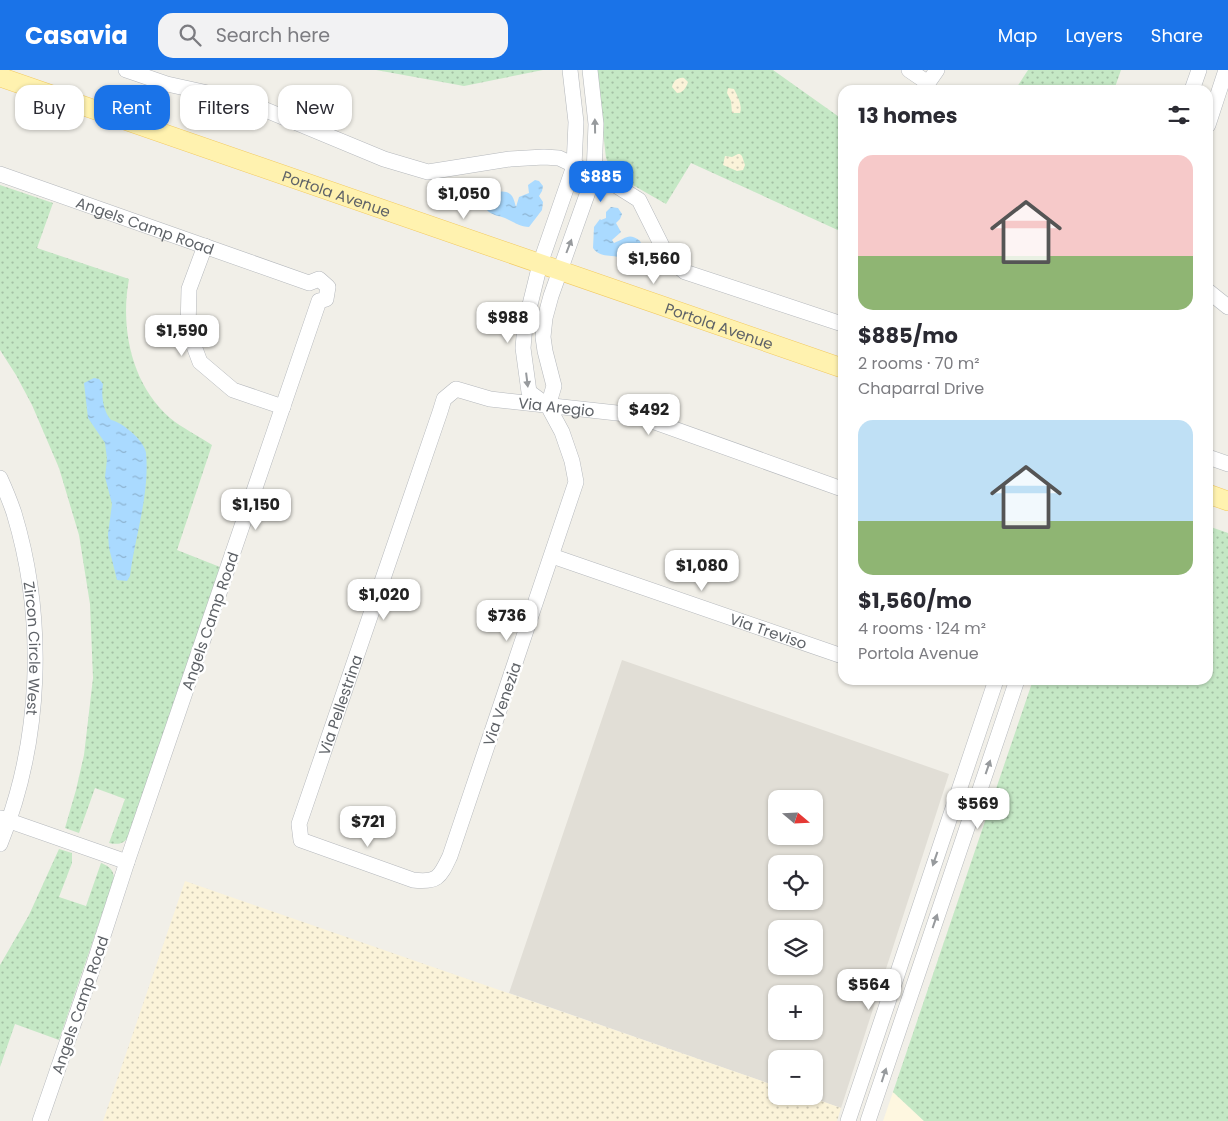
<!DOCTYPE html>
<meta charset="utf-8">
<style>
body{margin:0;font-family:Poppins,sans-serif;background:#f2f2f3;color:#2b2b33;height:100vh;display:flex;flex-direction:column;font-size:19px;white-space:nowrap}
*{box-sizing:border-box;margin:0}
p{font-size:16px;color:#7c7c81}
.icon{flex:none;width:28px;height:28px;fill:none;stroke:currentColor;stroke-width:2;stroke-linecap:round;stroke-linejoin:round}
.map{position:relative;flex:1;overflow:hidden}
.drawer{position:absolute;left:838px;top:15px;width:375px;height:600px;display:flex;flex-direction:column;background:#fff;border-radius:15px;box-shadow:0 1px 4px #0004}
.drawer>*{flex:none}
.top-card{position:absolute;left:15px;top:15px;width:475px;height:45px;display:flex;gap:10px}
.needle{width:32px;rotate:109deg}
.buttons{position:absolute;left:768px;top:720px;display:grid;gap:10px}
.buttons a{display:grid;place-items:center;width:55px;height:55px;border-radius:10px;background:#fff;box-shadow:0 1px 4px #0004;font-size:25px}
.price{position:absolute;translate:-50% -42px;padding:0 11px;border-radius:10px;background:#fff;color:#222;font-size:16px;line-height:32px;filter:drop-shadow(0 1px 2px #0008)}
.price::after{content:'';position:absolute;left:50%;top:30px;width:15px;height:11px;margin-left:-8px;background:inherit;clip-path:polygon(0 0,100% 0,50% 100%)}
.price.current{background:#1a73e8;color:#fff}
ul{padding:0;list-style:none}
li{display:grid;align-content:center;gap:10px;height:265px;padding:0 20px}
li span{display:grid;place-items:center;height:155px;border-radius:15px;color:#555}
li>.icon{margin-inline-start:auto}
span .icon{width:90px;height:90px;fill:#fffc;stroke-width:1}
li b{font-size:21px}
h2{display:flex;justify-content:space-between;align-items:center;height:60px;padding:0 20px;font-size:21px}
.pill{padding:0 18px;border-radius:15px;background:#fff;box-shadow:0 1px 4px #0004;font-size:18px;line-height:45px}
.pill.current{background:#1a73e8;color:#fff}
header{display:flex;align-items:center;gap:30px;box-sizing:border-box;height:70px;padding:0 25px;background:#1a73e8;color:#fff}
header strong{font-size:24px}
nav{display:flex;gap:28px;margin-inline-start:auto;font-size:18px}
.search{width:350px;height:45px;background:#f2f2f3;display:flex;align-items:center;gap:12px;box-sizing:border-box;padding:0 18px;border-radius:15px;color:#7c7c81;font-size:19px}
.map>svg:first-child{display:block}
</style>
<header>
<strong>Casavia</strong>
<div class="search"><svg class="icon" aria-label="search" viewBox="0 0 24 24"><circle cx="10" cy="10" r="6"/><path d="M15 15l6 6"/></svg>Search here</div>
<nav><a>Map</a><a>Layers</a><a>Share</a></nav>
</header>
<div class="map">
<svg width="1228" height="1051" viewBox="0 0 1228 1051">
<defs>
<pattern id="grass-dots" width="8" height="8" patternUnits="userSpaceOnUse" patternTransform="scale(1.25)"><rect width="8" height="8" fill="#c5e8c5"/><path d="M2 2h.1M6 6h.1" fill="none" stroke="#a3c0a4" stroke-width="1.8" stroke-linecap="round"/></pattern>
<pattern id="sand-dots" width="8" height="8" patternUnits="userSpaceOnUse" patternTransform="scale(1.25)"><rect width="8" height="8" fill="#fbf3d9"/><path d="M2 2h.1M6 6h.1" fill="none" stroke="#cec8b4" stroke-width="1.8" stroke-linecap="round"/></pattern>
<pattern id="water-ripples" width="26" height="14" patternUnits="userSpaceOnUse" patternTransform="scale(1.25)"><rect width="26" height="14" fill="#aadaff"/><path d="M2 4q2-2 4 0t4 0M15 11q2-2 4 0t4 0" fill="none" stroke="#8eb4d2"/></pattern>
</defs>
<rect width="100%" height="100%" fill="#f1efe8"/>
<path fill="#fef7e0" d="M893,1022L924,1051H883Z"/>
<path fill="#e1ded6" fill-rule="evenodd" d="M622,590L949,704L841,1038L807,1026H814V989H776V1016L509,923ZM776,729H814V766H776ZM776,794H814V831H776ZM776,859H814V896H776ZM776,924H814V961H776Z"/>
<g fill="url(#grass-dots)">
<path d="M376,0H543L464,16Z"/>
<path d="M596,0H773L842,49V162L691,93L666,134L624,110L616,104L611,98L606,88Z"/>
<path d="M1028,0H1121L1114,20H1015Z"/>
<path d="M0,115L53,133L37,178L129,209C120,257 131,314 170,348C182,358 199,366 212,375L177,480L220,497L129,765C125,774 118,775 109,773L125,729L95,718L79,763L65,758L76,720L84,685L93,608L90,534L79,465L59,398L32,335L16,305L0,280Z"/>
<path d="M1208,456L1228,463V1051H924L893,1022L1033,610H1208Z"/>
<path d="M59,779L72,783V793L59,827L86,836L101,793C109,796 114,800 114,809L59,970L15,954L0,997V895L29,845Z"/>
</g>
<g fill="url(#sand-dots)">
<path d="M684,8L688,12C686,18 683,23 677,23L672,17C673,11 678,7 684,8Z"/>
<path d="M728,18L734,19C737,25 743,36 740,43H732L731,31L727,23Z"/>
<path d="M738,84H740L742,86L745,95L743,100L737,101L723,95L725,86L732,87Z"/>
<path d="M185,811L776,1016V1026H807L841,1038L837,1051H103Z"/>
</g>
<g fill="url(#water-ripples)">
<path d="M535,110L539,111L543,116L542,121L539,126L543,132L542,140L529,157C521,157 514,152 507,149C502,146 494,146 489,142C475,132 501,113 512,126C514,129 515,134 516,137L519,127L529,123L528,115Z"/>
<path d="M611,137L618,138L622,144L620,149L616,153L621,162L612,170L614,173C626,169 628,162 640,171L644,181L641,191C632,197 628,189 619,187C609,185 599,187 593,178L594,157L600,149L601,150L606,148V142Z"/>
<path d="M94,308L99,309L103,314C101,325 103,341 111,350C122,352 145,371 146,383C150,424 135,466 130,506L127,511L117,510L109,478L108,464L112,434L105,407L107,389L105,373L88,348L84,313Z"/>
</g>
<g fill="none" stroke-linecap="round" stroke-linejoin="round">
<defs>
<g id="minor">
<path d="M126,0L167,14L244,31L384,89L428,102L510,89L544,87L559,88L612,113L639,130L668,188L685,202L842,254"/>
<path id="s1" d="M570,0L576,52L574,96L540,194L525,255L523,278L529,322L548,336L562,362L572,391L576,412L450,786C440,807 438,813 413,810L301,770L299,754L440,342L444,329L456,319L490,329L635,345L842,419"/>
<path d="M909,0L928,13"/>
<path d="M923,20L937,0"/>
<path d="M1192,20L1199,0"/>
<path d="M1208,55L1226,0"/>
<path id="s2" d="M0,104L309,213L319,209L328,217L326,229L319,231L127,792L92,900L40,1051"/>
<path d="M205,176L189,219L188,260L200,292L233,320L283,337"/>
<path d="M1208,221L1228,237"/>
<path d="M548,336L554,316L545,281L543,267L545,248L551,226L594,105L596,54L590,0"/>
<path d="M1208,387L1228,394"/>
<path id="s3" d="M0,408C5,419 10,431 14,443C46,549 42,671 0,774"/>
<path id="s4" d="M552,486L842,586"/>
<path d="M1,748L127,792"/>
<path d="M848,1051L996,610"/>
<path d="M868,1051L1017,610"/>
</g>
<g id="major">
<path id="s5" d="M0,7L842,298"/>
<path d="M1208,424L1228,431"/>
</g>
</defs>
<use href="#minor" stroke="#b5b8bc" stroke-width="16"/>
<use href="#major" stroke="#f2c960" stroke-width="20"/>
<use href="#minor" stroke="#fff" stroke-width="15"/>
<use href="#major" stroke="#fff2af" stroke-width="19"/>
</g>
<defs><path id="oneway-solid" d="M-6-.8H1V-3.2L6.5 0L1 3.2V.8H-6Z" transform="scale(1.25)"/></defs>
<g fill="#979a9d">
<use href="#oneway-solid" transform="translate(595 56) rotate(-91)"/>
<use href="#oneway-solid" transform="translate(569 176) rotate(-69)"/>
<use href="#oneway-solid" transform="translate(527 310) rotate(83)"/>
<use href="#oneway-solid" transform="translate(988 697) rotate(-71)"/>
<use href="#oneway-solid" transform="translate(935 789) rotate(109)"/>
<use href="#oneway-solid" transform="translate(935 851) rotate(-71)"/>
<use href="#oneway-solid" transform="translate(884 1005) rotate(-72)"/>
</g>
<g text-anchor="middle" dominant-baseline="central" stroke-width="5" stroke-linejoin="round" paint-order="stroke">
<g font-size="15" fill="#5f6368" stroke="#fff">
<text stroke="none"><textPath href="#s5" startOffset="356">Portola Avenue</textPath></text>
<text stroke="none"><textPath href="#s2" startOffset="154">Angels Camp Road</textPath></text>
<text stroke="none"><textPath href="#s5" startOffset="761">Portola Avenue</textPath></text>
<text stroke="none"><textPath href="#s1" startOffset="1582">Via Aregio</textPath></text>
<text transform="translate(210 551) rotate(-71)">Angels Camp Road</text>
<text stroke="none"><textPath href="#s4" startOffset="229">Via Treviso</textPath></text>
<text stroke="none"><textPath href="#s3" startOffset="175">Zircon Circle West</textPath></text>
<text transform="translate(502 634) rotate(-71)">Via Venezia</text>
<text stroke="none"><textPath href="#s1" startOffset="1141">Via Pellestrina</textPath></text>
<text transform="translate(80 935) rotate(-71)">Angels Camp Road</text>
</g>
</g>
</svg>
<div class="buttons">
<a><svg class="needle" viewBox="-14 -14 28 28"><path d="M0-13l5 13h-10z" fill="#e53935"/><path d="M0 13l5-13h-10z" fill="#7c7c81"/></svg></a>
<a><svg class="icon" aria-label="locate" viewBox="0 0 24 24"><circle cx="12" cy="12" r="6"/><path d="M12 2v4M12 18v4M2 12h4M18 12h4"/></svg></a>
<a><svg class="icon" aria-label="layers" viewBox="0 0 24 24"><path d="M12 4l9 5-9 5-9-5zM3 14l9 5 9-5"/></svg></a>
<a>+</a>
<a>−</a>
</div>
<b class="price current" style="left:601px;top:133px">$885</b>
<b class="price" style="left:464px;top:150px">$1,050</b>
<b class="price" style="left:654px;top:215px">$1,560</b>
<b class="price" style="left:508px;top:274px">$988</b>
<b class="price" style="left:182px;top:287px">$1,590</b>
<b class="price" style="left:649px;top:366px">$492</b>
<b class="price" style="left:256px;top:461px">$1,150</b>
<b class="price" style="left:702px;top:522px">$1,080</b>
<b class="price" style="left:384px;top:551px">$1,020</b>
<b class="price" style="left:507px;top:572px">$736</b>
<b class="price" style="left:978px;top:760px">$569</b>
<b class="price" style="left:368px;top:778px">$721</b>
<b class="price" style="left:869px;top:941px">$564</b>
<div class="top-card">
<a class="pill">Buy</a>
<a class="pill current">Rent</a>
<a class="pill">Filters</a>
<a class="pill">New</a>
</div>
<section class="drawer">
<h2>13 homes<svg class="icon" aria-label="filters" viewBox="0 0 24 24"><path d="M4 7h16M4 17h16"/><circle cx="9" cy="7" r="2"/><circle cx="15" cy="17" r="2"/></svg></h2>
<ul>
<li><span style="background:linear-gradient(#f6c9c9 65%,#8fb573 0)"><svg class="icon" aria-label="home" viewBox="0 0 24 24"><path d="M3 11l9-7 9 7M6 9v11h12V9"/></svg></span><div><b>$885/mo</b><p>2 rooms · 70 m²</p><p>Chaparral Drive</p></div></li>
<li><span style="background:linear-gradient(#bfe0f5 65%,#8fb573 0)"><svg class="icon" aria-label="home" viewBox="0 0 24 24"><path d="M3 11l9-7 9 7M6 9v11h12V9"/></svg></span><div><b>$1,560/mo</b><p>4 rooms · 124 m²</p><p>Portola Avenue</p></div></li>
</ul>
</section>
</div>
